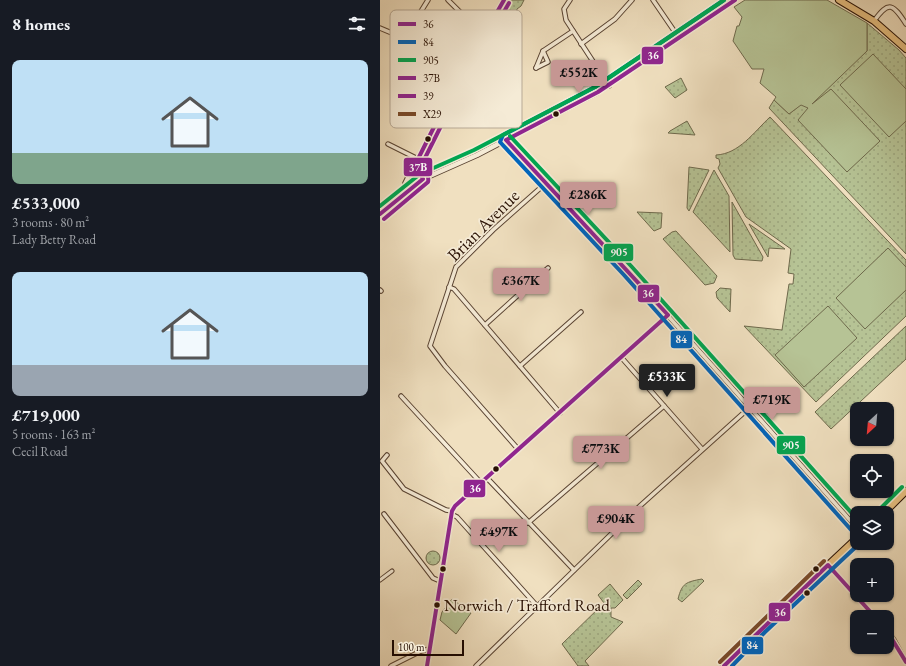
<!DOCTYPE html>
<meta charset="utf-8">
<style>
body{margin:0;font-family:"EB Garamond",serif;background:#20242c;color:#f1f3f6;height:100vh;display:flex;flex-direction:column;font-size:15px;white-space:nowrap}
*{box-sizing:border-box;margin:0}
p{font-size:13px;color:#9ea1a6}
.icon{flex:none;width:22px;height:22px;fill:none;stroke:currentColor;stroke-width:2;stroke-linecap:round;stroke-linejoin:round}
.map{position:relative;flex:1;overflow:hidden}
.side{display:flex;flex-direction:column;background:#171b24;width:380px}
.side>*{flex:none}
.needle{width:26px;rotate:206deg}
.controls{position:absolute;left:470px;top:402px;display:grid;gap:8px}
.controls a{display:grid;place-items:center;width:44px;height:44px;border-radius:8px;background:#171b24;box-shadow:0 1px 3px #0004;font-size:20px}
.scale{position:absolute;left:12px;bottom:10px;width:72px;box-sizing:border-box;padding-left:4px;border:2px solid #270f02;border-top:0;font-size:11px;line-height:14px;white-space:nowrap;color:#270f02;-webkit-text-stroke:3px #f5ebd6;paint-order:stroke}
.price{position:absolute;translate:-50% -34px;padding:0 9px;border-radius:4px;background:#c59692;color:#111;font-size:13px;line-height:26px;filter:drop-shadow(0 1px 2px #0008)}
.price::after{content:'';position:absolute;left:50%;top:24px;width:12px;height:9px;margin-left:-6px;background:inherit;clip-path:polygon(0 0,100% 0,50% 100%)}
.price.current{background:#222;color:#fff}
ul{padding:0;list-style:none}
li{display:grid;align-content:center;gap:8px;height:212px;padding:0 12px}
li span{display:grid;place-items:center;height:124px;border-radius:8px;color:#555}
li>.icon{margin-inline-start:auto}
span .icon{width:72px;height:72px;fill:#fffc;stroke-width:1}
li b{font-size:17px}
h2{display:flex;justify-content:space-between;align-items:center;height:48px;padding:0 12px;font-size:17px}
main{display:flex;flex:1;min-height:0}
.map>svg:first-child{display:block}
</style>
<main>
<section class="side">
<h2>8 homes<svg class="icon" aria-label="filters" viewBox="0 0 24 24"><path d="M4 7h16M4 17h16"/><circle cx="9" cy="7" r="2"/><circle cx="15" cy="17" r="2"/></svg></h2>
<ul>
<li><span style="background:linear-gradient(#bfe0f5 75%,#7fa58c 0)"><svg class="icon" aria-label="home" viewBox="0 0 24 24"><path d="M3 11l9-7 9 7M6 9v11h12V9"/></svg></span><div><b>£533,000</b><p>3 rooms · 80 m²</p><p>Lady Betty Road</p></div></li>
<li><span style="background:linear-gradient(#bfe0f5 75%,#9aa5b1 0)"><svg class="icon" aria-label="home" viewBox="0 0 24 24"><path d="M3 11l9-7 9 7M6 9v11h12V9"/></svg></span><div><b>£719,000</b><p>5 rooms · 163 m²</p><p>Cecil Road</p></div></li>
</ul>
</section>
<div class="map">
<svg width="526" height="666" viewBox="0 0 526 666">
<defs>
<pattern id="grass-dots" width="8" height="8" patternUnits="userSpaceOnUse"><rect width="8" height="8" fill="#b6c395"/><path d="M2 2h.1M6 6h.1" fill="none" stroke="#9ca67f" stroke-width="1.8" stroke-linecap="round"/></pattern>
</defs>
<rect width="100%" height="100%" fill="#f0e0c0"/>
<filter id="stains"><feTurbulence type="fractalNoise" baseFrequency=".005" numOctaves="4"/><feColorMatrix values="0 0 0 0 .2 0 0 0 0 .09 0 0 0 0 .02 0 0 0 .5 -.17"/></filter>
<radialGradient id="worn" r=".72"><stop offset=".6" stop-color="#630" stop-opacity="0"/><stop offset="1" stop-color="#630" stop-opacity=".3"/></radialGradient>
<g fill="url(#grass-dots)" stroke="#6e694c">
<path d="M130,0H144L141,6L137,9L135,15L130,18L124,11Z"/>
<path d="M487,23L519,50L526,58V254L389,108L394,100L409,114L487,51Z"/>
<path d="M301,78L307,90L295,98L285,87Z"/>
<path d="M390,117L526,260V316L436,402L364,326L402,330L409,284H413L414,274L408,273L411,249L366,217L338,168L340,164L339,159L336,158V155C359,154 374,132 390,117Z"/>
<path d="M307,121L315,135L288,133L290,131Z"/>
<path d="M309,167L329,170L309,211L307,208Z"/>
<path d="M334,170L349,196L350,252L313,212Z"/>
<path d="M352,202L383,257L382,261L355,259L353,255Z"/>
<path d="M257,212L282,213L281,228L274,231Z"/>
<path d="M369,224L405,249L389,248L388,257Z"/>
<path d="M296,231L337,276L334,283L325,285L283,239L292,232Z"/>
<path d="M340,288L351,289L350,312L337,298L336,292Z"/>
<path d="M526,326V359L451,429L435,412Z"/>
<circle cx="53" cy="558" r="7"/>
<path d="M322,579L324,581L302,602L298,599C302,583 306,582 322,579Z"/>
<path d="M258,580L262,584L247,599L243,595Z"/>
<path d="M230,584L243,600L235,608H231V617L243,622L205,661L209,666H198L182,644L224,603L218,595Z"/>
</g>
<g fill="#b6c395" stroke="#6e694c">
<path d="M365,0H447L487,23V51L432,104L451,89L500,141L467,172L418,120L428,108L421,105L409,114L394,100L396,97L380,83L384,69H372L353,41L357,26H359L362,17L354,7Z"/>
<path d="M493,54L526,89V121L509,137L460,85Z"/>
<path d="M508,248L526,267V290L485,329L456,298Z"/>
<path d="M448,306L477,338L424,387L395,355Z"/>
<path d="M72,599L91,613L76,634L60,620L62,612Z"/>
</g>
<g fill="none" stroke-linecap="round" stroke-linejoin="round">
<defs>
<path id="pedestrian" d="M0,580L12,571"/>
<g id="minor">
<path d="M48,0C19,46 0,84 60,114"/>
<path d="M68,0L85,17L106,30"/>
<path d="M190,0L184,9L186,20L229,86"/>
<path d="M273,0L299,38"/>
<path d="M494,21C509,0 513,4 526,24"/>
<path d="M0,28L26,39"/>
<path d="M201,44L235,19L252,0"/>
<path d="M156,68L163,51L193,31"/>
<path d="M156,68L168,62L163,51"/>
<path d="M126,140L248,271L477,528"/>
<path d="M8,144L38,159"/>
<path d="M25,183L30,173L37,167"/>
<path d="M69,287L74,289L180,413"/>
<path d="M0,290L1,291"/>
<path d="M105,325L168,268"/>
<path d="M241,357L322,449"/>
<path d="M140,366L201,312"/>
<path d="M21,396L101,483"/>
<path d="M138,449L65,366L50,346L76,267L113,230L166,183"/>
<path d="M7,455L2,461L24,489L66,510L72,511"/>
<path d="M107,478L194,570"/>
<path d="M4,514L53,578L60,581"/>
<path d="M71,514L77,517L157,606"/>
<path d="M148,523L284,406"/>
<path d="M448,565L495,617"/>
<path d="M507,631L514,640L526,662"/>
<path d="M11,666L41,651L50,649"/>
<path d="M47,666L72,511L75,506L288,315"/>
<path d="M96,666L261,505L369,408"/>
</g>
<g id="tertiary">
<path d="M43,179L38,170V159L76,83L124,0"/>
<path d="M0,214L43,179L97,155L218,92L355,0"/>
</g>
<g id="primary">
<path d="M504,513L526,491"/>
<path d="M344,666L381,628L477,538"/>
</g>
<path id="trunk" d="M459,0L494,21L526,49"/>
</defs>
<use href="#pedestrian" stroke="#594332" stroke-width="5"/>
<use href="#minor" stroke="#594332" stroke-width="5.5"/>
<use href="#tertiary" stroke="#594332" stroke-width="6"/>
<use href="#primary" stroke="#270f02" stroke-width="8"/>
<use href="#trunk" stroke="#270f02" stroke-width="8"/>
<use href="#pedestrian" stroke="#f5ebd6" stroke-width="3"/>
<use href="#minor" stroke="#f5ebd6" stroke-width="3.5"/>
<use href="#tertiary" stroke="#f5ebd6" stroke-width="4.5"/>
<use href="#primary" stroke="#e8c080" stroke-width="6"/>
<use href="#trunk" stroke="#e8c080" stroke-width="6"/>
<defs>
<g id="bus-1">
<path d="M507,631L526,662"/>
<path d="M47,666L72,511L75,506L288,315L126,140L218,92L355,0"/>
<path d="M344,666L448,565L495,617"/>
</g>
<g id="bus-2">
<path d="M344,0L215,87L123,135L120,142L244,275L473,532"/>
<path d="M352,666L385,632L480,543"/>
</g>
<g id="bus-3">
<path d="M130,136L252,267L477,519"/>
<path d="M0,206L40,174L94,150L215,87L344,0"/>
<path d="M500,509L522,487"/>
</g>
<path id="bus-4" d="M0,214L43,179L38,170V159L76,83L124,0"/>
<path id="bus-5" d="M4,219L48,182C50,175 44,168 44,160L81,86L129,3"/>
<path id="bus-6" d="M340,662L444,561"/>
</defs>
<use href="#bus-1" stroke="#f5ebd6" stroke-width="7"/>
<use href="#bus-2" stroke="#f5ebd6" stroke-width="7"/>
<use href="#bus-3" stroke="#f5ebd6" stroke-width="7"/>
<use href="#bus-4" stroke="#f5ebd6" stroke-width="7"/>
<use href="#bus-5" stroke="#f5ebd6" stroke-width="7"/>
<use href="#bus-6" stroke="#f5ebd6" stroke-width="7"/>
<use href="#bus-1" stroke="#90268f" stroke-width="4"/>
<use href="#bus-2" stroke="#0065bd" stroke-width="4"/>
<use href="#bus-3" stroke="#00a651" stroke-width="4"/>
<use href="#bus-4" stroke="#90268f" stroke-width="4"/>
<use href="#bus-5" stroke="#90268f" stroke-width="4"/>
<use href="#bus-6" stroke="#7a4b2a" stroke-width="4"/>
</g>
<g fill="#270f02" stroke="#f5ebd6" stroke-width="1.5">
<circle cx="176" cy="114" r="3.5"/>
<circle cx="48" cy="139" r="3.5"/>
<circle cx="116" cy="469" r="3.5"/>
<circle cx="63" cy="569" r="3.5"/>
<circle cx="436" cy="569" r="3.5"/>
<circle cx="427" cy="593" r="3.5"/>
<circle cx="57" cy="605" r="3.5"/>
</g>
<g text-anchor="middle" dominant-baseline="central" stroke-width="3.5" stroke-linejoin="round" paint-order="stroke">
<g font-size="17" fill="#270f02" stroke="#f5ebd6" text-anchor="start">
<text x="64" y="605">Norwich / Trafford Road</text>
</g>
<g font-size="18" fill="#270f02" stroke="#f5ebd6">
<text transform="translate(103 225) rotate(-45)">Brian Avenue</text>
</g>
</g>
<rect x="10" y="10" width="132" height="118" rx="6" fill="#f5ebd6" stroke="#b7a996" stroke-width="1"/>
<rect x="18" y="22" width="18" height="4" fill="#90268f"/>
<rect x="18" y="40" width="18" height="4" fill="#0065bd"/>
<rect x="18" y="58" width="18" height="4" fill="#00a651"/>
<rect x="18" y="76" width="18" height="4" fill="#90268f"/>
<rect x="18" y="94" width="18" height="4" fill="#90268f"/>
<rect x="18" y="112" width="18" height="4" fill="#7a4b2a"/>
<g font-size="11" fill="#270f02">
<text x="43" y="28">36</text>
<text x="43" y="46">84</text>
<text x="43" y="64">905</text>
<text x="43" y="82">37B</text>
<text x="43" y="100">39</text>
<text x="43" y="118">X29</text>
</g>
<g stroke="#f5ebd6" stroke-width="1.5">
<rect x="261" y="46" width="23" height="19" rx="4" fill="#90268f"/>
<rect x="23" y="157" width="30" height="20" rx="4" fill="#90268f"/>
<rect x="223" y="243" width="31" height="19" rx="4" fill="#00a651"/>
<rect x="257" y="284" width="23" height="19" rx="4" fill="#90268f"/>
<rect x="290" y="330" width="23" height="19" rx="4" fill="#0065bd"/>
<rect x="396" y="435" width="30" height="20" rx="4" fill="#00a651"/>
<rect x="83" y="479" width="23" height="19" rx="4" fill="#90268f"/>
<rect x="388" y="602" width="23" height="20" rx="4" fill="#90268f"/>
<rect x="361" y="636" width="23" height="19" rx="4" fill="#0065bd"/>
</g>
<g font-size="11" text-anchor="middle" font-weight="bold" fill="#fff">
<text x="273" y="59">36</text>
<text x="38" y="171">37B</text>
<text x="239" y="256">905</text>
<text x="268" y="297">36</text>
<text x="301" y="343">84</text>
<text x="411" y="449">905</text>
<text x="95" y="492">36</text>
<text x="400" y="616">36</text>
<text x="372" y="649">84</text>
</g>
<rect width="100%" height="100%" filter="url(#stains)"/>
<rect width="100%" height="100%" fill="url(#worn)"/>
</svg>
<div class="controls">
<a><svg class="needle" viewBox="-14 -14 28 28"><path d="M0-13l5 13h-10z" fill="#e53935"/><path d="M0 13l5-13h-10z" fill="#9ea1a6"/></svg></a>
<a><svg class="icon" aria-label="locate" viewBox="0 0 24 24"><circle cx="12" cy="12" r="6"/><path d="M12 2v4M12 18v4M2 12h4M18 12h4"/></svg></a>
<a><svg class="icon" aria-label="layers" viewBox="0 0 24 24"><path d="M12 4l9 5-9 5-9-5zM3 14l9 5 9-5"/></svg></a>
<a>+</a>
<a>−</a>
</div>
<div class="scale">100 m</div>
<b class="price" style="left:199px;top:94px">£552K</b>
<b class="price" style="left:208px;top:216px">£286K</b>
<b class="price" style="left:141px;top:302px">£367K</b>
<b class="price current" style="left:287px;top:398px">£533K</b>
<b class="price" style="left:392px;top:421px">£719K</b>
<b class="price" style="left:221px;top:470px">£773K</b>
<b class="price" style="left:236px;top:540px">£904K</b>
<b class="price" style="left:119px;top:553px">£497K</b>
</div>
</main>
